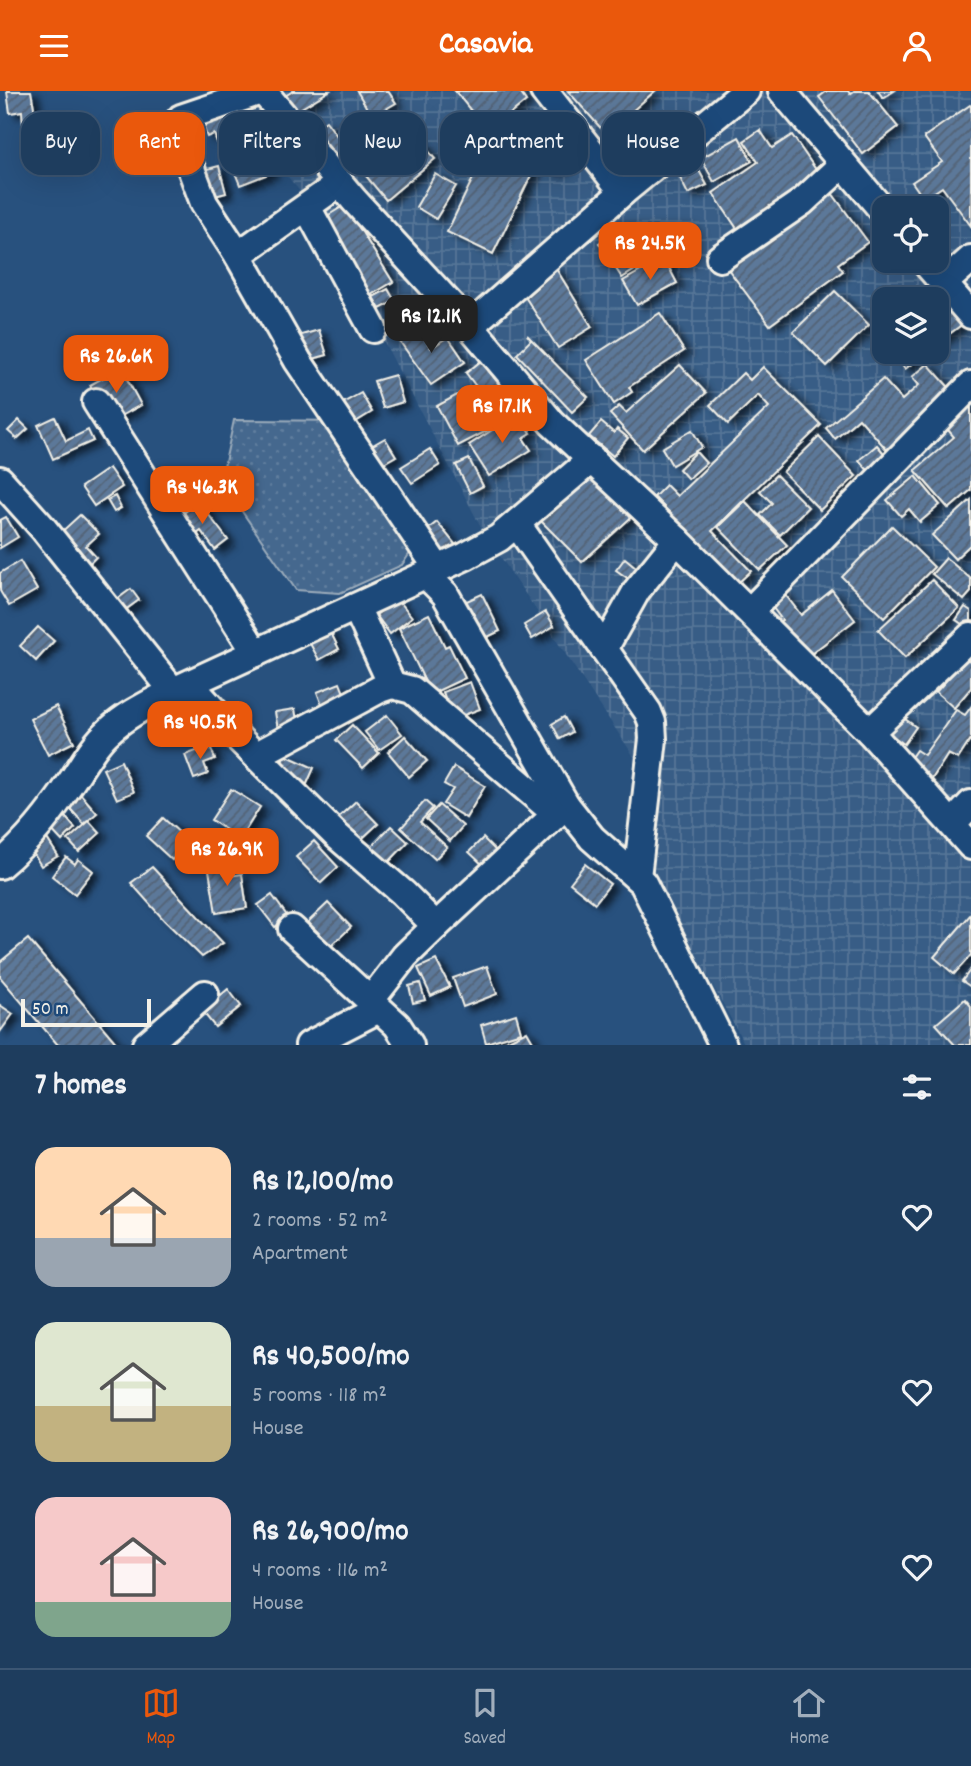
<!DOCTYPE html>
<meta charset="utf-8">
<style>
body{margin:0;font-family:Dekko,sans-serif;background:#264464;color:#f1f3f6;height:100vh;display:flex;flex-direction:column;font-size:26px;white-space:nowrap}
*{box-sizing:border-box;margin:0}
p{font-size:23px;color:#a1aebc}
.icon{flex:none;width:38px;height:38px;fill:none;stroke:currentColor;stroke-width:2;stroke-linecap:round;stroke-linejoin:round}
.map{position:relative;height:954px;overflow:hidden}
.panel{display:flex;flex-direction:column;background:#1e3d5e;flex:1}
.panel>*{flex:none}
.top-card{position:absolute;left:21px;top:21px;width:929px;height:63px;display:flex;gap:14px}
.controls{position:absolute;left:872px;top:105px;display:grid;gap:14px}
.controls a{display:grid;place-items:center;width:77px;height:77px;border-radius:14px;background:#1e3d5e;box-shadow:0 7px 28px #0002,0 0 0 2px #3c5673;font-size:35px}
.scale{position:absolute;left:21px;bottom:18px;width:130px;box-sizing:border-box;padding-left:7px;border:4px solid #f4f1e8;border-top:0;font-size:19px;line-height:24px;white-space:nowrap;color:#f4f1e8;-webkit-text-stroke:5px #1f4a7a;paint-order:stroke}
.price{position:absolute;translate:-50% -60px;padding:0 16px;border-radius:14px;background:#ea580c;color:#fff;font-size:23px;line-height:46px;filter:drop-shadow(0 2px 4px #0008)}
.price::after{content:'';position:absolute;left:50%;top:42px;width:21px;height:16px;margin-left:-10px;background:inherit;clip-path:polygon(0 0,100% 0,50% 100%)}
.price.active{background:#222;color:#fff}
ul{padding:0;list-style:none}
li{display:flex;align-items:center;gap:21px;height:175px;padding:0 35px}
li span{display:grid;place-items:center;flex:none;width:196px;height:140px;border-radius:21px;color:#555}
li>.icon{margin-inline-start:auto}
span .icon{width:84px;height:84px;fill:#fffc;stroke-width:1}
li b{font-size:30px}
h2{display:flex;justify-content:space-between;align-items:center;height:84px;padding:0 35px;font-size:30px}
.pill{padding:0 24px;border-radius:21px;background:#1e3d5e;box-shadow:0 7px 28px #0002,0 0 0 2px #3c5673;font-size:24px;line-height:63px}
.pill.active{background:#ea580c;color:#fff}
header{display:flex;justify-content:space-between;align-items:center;height:91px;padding:0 35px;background:#ea580c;color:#fff;font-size:32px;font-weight:800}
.menu{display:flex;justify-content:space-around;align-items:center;height:98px;border-top:2px solid #3c5673;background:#1e3d5e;font-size:19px;color:#a1aebc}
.menu a{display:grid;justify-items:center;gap:4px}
.menu .active{color:#ea580c}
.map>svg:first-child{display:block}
</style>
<header><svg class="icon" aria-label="menu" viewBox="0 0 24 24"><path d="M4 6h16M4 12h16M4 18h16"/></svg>Casavia<svg class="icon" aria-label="person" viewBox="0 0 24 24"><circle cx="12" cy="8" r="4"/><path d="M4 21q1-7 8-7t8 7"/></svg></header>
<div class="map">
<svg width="971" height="954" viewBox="0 0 971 954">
<defs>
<pattern id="industrial-grid" width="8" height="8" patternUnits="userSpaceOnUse" patternTransform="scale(1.75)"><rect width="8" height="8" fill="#375d86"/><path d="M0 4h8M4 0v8" fill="none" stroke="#557597"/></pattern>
<pattern id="green-dots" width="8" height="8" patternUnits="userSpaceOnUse" patternTransform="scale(1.75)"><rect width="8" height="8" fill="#45688e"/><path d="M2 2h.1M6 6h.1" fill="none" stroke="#607e9e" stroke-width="1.8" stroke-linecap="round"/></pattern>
<pattern id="building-hatch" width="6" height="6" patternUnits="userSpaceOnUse" patternTransform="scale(1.75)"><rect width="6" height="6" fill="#5b7899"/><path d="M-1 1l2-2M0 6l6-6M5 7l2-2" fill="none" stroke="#536274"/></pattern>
<filter id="shadow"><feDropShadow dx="7" dy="4" stdDeviation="3.5" flood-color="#0009"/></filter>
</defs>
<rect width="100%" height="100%" fill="#28517e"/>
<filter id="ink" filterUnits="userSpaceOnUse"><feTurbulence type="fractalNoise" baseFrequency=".0143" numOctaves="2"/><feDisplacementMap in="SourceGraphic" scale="14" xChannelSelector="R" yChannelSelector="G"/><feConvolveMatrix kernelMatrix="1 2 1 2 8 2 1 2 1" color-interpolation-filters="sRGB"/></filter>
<g filter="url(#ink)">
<path fill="url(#industrial-grid)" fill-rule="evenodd" d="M218,0H971V954H745L654,786L645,682L482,438L315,119ZM884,117H936V170H884ZM884,208H936V261H884Z"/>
<path fill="url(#green-dots)" stroke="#9cacbb" stroke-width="2" d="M234,329L351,330L420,447L402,474L340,502L296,499L221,390Z"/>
<g fill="url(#building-hatch)" stroke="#f4f1e8" stroke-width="2" filter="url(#shadow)">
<path d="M7,0H31L37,33L23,35L22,20L10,22Z"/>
<path d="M293,0H329L295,21L285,5Z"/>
<path d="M357,0H388L396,12L372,26Z"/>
<path d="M455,0H519L526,10L488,41Z"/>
<path d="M568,0H655L606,43Z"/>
<path d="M827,0H848L850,3L854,0H869L898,36L863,63L819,6Z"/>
<path d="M878,0H894L883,7Z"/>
<path d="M970,14L971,15V135L942,96L924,108L912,91L942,71L924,46Z"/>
<path d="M232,15L246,53L221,63L214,43L207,46L200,27Z"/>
<path d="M400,27L435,68L386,109L352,68Z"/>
<path d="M326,30L351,64L336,75L311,40Z"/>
<path d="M760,39L772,57L792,44L823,89L742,145L713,102L758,71L744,50Z"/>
<path d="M549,41L564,76L551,81L536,47Z"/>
<path d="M739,46L752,70L714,91L701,67Z"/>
<path d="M490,52L536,74L493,163L447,141Z"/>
<path d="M263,61L271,82L240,94L232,74Z"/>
<path d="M219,75L226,102L204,108L196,81Z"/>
<path d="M697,76L707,94L688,103L679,85Z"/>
<path d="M435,83L456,95L436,128L416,116Z"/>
<path d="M829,98L868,151L838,173L843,180L770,234L725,174Z"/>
<path d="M345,114L393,191L369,205L322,128Z"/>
<path d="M627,133L651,169L622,187L599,152Z"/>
<path d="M664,167L677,192L637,214L623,190Z"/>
<path d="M555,176L592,236L558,257L520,198Z"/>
<path d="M388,198L395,210L380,218L373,206Z"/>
<path d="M835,200L869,234L827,275L793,241Z"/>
<path d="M890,200L896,208H884V229L872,213Z"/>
<path d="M940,201L964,232L936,253V208H930Z"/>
<path d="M660,222L684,260L629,296L632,301L614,313L586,269Z"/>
<path d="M416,235L431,257L448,246L465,271L431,294L398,248Z"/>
<path d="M319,239L327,264L306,270L298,245Z"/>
<path d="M527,244L588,306L572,321L517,263L531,249Z"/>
<path d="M892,261H927L905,278Z"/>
<path d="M481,270L515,314L499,326L466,282Z"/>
<path d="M928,273L954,302L888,360L859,327L835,348L826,337L883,288L902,309L919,294L912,286Z"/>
<path d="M680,274L706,302L643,359L610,323L619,315L626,322Z"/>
<path d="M763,276L821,334L712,440L751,480L738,492L654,406L666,394L677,405L769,316L758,304L728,333L710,314L743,282L750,289Z"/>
<path d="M121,277L141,314L110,331L90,294Z"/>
<path d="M395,284L403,311L383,317L374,290Z"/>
<path d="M472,296L494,336L458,355L437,315Z"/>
<path d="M361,302L372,321L354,332L343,312Z"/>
<path d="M971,309V399L949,418L915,379L954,346L943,333Z"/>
<path d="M519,322L531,342L523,347L531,359L489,385L469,354Z"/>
<path d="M55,326L66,350L88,339L93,350L53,368L38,334Z"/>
<path d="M19,329L28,338L17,348L8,340Z"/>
<path d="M601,331L614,342L617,338L628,347L613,365L589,345Z"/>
<path d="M692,339L702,356L672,374L662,357Z"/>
<path d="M819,346L856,385L820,419L783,381Z"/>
<path d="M385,347L396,365L382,373L371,355Z"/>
<path d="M877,354L888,367L870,382L859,369Z"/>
<path d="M430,358L440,374L412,392L401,376Z"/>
<path d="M696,361L706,372L688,388L679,378Z"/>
<path d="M469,368L483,395L470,402L456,374Z"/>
<path d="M589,376L637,421L582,471L536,425Z"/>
<path d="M109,377L122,396L94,415L81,396Z"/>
<path d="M174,384L181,396L167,404L160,393Z"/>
<path d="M776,384L808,416L780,444L760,424L772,412L760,400Z"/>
<path d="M916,385L940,414L920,431L909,418L901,425L887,409Z"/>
<path d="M115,405L121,417L114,421L107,409Z"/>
<path d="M971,409V453L955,468L932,444Z"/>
<path d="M745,410L787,454L760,479L718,436Z"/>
<path d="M199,411L228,449L215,459L201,440L186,451L182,423Z"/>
<path d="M80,424L99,443L86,455L96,466L86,476L57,445Z"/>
<path d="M6,426L18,446L0,457V429Z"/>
<path d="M437,431L459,458L446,469L423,442Z"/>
<path d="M892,435L934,476L884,527L842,486Z"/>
<path d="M625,467L637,477L629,488L616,479Z"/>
<path d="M946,467L971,488V501L964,509L932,483Z"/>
<path d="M20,470L37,499L9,515L0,500V482Z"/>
<path d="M932,489L959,517L905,567L878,539Z"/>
<path d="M131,498L139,509L117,525L109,514Z"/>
<path d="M781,498L801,524L832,499L855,529L807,566L779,531L782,529L767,509Z"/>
<path d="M482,503L500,540L467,556L449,518Z"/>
<path d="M397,507L412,526L390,543L376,524Z"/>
<path d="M965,516L971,520V539L956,529Z"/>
<path d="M546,521L554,535L532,548L524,534Z"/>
<path d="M429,523L445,556L449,554L465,587L431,603L399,537Z"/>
<path d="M38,536L54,550L36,570L20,555Z"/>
<path d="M329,538L339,558L319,569L308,549Z"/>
<path d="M966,567L971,571V597L954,617L936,601Z"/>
<path d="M470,591L480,618L453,628L443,601Z"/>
<path d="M340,592L353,625L330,635L317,601Z"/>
<path d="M56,615L74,651L48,664L30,628Z"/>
<path d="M971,616V648L958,668L948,663L932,688L907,672L916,659L924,664L956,619L965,624Z"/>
<path d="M295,618L299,641L279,645L275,621Z"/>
<path d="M898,623L916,636L904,653L886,640Z"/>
<path d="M387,624L402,643L379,659L365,641Z"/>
<path d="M564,626L572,641L560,648L552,633Z"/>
<path d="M352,634L379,662L363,677L336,649Z"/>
<path d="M405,645L427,670L409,686L388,661Z"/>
<path d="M210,655L215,668L204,672L208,683L194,688L185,664Z"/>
<path d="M285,664L314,677L302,704L273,691Z"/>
<path d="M121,670L134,701L117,708L103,678Z"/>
<path d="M454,676L485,695L466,727L443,713L453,698L444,693Z"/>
<path d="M231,698L260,716L240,748L211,729Z"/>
<path d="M78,700L97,722L84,733L65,712Z"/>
<path d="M356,710L378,733L353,756L331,733Z"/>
<path d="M425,710L433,717L420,731L447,756L435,768L401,737Z"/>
<path d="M439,714L463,735L450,750L426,728Z"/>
<path d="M62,722L75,737L62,750L48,735Z"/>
<path d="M163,727L190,751L172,769L146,745Z"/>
<path d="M89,730L100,742L79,761L68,749Z"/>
<path d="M391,735L408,751L385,775L368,759Z"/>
<path d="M44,743L58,765L41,775L27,752Z"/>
<path d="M483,747L497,761L484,775L469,761Z"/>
<path d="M314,750L338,776L321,792L296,766Z"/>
<path d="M66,766L75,773L78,768L93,780L75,803L52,785Z"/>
<path d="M226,766L229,785L242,783L247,817L216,822L209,779L216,778L214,768Z"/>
<path d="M585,773L610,793L595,812L570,792Z"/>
<path d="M152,776L223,852L202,866L164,829L131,792Z"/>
<path d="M272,804L288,826L275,836L258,814Z"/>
<path d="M328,812L351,836L331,855L308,831Z"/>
<path d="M971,823V864L954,883L934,866Z"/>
<path d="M28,848L118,954H58L0,886V871Z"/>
<path d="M436,869L450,896L431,905L418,877Z"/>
<path d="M487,875L497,903L463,916L453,887Z"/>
<path d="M971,878V896L962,890Z"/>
<path d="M420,892L425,909L413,912L409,895Z"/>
<path d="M228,898L241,915L215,936L202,920Z"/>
<path d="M965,908L971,915V954H955L936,933Z"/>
<path d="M0,914L13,923L0,941Z"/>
<path d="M516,923L521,941L486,952L481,934Z"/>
<path d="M527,940L535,954H503L502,952Z"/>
</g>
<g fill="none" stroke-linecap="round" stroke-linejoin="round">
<defs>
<g id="minor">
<path d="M261,0L181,27L177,32V40L204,112L238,164L298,270L438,478"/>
<path d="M263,0L354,109L470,235L552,332L677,449L870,641L971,755"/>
<path d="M544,0L623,101"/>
<path d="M782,0L884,121"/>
<path d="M307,116L373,238"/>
<path d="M238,164L340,92"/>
<path d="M720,167L802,111L843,73"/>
<path d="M924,170L971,224"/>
<path d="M944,192L971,168"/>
<path d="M470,235L623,101L746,0"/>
<path d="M96,311L256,562"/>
<path d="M0,389L43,437L173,600"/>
<path d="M517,433L648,621L652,631L653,648L637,786"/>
<path d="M426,484L445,503L566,714L592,747L643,792L723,954"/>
<path d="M356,516L392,594"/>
<path d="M750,520L971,294"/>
<path d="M604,558L637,499L677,449"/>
<path d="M190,593L239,648L337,745L403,802L436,835L566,714"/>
<path d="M870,641L971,545"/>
<path d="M257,664L380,598L392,594L412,599L556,723"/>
<path d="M952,733L971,713"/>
<path d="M0,774C30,749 52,720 73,688C84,672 94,653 109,640C127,623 151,612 173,600L466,465L499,447L592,368"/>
<path d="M292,838L397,934L410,954"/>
<path d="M370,910L405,865L436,835"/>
<path d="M146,954L205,903"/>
<path d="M309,954L379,918"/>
</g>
</defs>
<use href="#minor" stroke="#f4f1e8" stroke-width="32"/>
<use href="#minor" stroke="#1f4a7a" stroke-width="26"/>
</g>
</g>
</svg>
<div class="controls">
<a><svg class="icon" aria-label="locate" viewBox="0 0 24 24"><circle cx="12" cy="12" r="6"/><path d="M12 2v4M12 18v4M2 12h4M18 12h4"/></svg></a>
<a><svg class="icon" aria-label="layers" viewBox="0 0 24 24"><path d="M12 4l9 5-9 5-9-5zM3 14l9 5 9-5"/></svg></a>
</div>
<div class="scale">50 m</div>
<b class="price" style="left:650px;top:191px">Rs 24.5K</b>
<b class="price active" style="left:431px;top:264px">Rs 12.1K</b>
<b class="price" style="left:116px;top:304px">Rs 26.6K</b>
<b class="price" style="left:502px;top:354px">Rs 17.1K</b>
<b class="price" style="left:202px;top:435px">Rs 46.3K</b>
<b class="price" style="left:200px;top:670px">Rs 40.5K</b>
<b class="price" style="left:227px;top:797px">Rs 26.9K</b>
<div class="top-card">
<a class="pill">Buy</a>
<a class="pill active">Rent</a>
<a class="pill">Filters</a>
<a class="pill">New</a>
<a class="pill">Apartment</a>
<a class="pill">House</a>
</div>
</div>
<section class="panel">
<h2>7 homes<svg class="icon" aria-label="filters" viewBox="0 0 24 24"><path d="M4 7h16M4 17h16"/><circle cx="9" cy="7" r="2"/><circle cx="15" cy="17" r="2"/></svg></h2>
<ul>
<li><span style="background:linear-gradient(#ffd9b3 65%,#9aa5b1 0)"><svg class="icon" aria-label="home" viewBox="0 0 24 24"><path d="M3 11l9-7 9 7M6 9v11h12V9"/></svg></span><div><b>Rs 12,100/mo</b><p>2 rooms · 52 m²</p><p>Apartment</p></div><svg class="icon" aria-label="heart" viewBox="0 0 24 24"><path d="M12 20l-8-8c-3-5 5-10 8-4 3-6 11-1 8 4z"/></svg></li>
<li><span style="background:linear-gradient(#dfe7d0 60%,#c2b280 0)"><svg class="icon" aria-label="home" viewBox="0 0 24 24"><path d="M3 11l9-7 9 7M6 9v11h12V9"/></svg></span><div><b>Rs 40,500/mo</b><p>5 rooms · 118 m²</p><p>House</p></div><svg class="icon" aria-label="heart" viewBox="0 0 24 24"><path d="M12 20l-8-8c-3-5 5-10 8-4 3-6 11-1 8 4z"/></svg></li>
<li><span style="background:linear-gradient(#f6c9c9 75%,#7fa58c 0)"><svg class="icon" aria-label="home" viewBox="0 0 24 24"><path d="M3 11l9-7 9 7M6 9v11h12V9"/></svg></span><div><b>Rs 26,900/mo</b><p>4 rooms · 116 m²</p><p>House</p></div><svg class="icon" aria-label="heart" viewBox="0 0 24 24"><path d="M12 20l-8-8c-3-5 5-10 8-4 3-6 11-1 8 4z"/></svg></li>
</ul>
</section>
<nav class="menu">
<a class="active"><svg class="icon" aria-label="map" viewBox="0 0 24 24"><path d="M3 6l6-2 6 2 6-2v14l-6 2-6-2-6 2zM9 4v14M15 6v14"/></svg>Map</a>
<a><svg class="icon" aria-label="saved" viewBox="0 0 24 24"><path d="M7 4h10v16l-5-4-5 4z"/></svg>Saved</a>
<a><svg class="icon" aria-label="home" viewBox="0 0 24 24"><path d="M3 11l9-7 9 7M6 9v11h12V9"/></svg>Home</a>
</nav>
